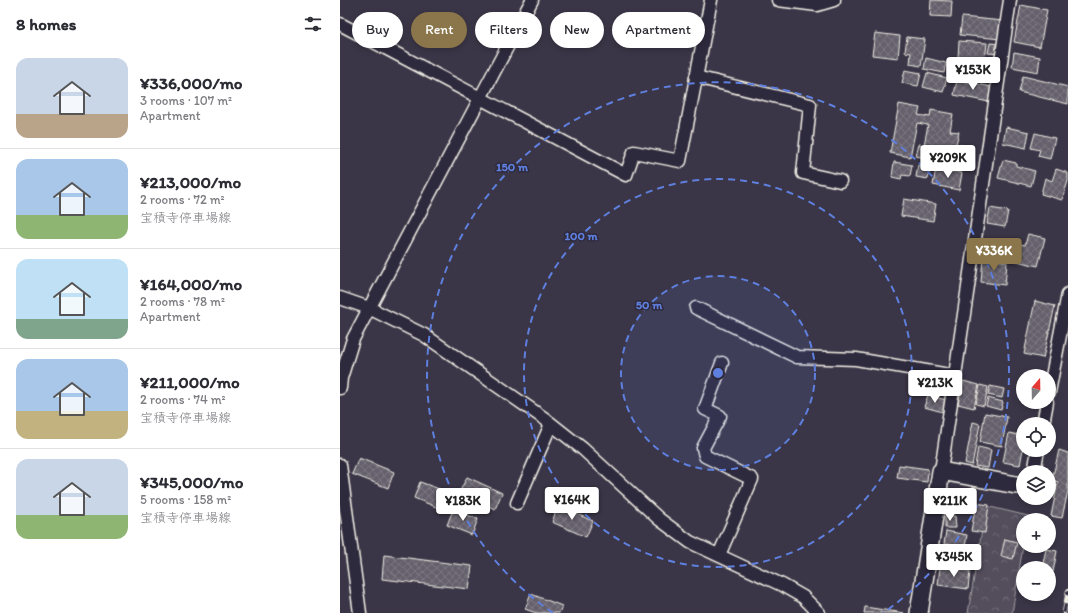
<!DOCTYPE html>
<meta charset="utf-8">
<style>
body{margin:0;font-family:Itim,"Klee One",sans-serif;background:#f2f2f3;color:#2b2b33;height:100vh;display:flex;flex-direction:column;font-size:15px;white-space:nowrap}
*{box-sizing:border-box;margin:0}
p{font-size:13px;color:#7c7c81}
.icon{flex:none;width:22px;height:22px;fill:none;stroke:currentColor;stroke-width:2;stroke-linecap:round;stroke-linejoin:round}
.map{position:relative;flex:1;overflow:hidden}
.panel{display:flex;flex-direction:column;background:#fff;width:340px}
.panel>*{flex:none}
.top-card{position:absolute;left:12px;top:12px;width:380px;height:36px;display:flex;gap:8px}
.needle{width:26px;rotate:20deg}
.tools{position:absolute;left:676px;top:369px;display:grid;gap:8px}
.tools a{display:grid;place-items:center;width:40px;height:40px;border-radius:50%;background:#fff;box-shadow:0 2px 6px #0003;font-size:20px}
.price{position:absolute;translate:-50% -34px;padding:0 9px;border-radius:4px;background:#fff;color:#222;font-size:13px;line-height:26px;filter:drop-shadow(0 1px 2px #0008)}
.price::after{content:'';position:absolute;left:50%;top:24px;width:12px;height:9px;margin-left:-6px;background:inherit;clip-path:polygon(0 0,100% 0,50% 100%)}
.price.active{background:#8a764a;color:#fff}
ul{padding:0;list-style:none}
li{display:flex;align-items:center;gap:12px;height:100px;padding:0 16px}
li+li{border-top:1px solid #e1e1e2}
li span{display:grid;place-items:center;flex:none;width:112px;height:80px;border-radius:12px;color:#555}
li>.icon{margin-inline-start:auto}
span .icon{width:48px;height:48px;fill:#fffc;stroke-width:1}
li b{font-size:17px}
h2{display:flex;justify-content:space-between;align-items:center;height:48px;padding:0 16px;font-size:17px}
.pill{padding:0 14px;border-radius:18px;background:#fff;box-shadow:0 2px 6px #0003;font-size:14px;line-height:36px}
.pill.active{background:#8a764a;color:#fff}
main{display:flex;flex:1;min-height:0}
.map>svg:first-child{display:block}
</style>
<main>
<section class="panel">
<h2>8 homes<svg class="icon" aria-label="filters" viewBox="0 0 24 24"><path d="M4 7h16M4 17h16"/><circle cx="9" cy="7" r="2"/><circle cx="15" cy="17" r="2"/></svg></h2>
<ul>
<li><span style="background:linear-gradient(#c9d6e8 70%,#b9a48a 0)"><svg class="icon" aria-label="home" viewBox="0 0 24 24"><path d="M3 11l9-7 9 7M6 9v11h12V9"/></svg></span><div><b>¥336,000/mo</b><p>3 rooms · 107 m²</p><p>Apartment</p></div></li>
<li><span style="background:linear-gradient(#a9c7e8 70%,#8fb573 0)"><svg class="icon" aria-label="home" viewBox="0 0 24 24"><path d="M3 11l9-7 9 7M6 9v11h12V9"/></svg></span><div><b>¥213,000/mo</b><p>2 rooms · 72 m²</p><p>宝積寺停車場線</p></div></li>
<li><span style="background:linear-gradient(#bfe0f5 75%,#7fa58c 0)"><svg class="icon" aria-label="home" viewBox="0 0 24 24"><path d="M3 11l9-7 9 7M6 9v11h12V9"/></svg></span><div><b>¥164,000/mo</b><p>2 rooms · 78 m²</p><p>Apartment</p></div></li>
<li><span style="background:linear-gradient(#a9c7e8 65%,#c2b280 0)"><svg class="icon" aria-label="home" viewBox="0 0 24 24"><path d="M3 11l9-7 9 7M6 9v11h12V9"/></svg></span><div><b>¥211,000/mo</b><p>2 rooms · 74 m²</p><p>宝積寺停車場線</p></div></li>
<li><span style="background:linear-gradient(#c9d6e8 70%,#8fb573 0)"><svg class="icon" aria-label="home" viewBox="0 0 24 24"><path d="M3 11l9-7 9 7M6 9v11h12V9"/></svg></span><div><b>¥345,000/mo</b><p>5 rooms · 158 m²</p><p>宝積寺停車場線</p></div></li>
</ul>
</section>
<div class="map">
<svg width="728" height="613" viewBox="0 0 728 613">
<defs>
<pattern id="forest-crowns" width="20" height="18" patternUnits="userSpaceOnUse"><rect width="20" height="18" fill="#534e5c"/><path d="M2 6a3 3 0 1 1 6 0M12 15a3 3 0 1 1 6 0" fill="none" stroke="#6c6873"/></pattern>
<pattern id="building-cross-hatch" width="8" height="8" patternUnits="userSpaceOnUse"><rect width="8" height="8" fill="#65616c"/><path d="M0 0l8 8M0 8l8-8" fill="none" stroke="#7c7881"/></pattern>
</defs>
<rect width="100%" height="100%" fill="#3b3647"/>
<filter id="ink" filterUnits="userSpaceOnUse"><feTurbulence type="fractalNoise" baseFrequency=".025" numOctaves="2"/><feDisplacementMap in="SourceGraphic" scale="8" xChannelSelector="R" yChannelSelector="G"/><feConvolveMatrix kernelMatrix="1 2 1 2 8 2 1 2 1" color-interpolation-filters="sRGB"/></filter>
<g filter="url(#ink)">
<path fill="url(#forest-crowns)" stroke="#a4a0a2" d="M646,506L688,516V520H683V546L672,613H628Z"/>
<g fill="url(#building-cross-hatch)" stroke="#f4f1e8">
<path d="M591,0L612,1L611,17L590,16Z"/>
<path d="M681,5L707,10L700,47L674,42Z"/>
<path d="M622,17L663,21L661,39L620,35Z"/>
<path d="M535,33L560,36L558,58L532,55Z"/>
<path d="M567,37L585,39L581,66L570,64L571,53L565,52Z"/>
<path d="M619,41L647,43L645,60L618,58Z"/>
<path d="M650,43L661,44L660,54L648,53Z"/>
<path d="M674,52L700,57L698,72L672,67Z"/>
<path d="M586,58L606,63L604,73L584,69Z"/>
<path d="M565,70L581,73L578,86L562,83Z"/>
<path d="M587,73L607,78L603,92L583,87Z"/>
<path d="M683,76L728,87V104L679,92Z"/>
<path d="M617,80L652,87L649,102L614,95Z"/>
<path d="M559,104L580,108L578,115L590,117L591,110L613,114L610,131L619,132L616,144L626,146L622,166L576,156L579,144L584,145L588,125L577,123L570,157L550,153Z"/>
<path d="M666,127L689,132L686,148L663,143Z"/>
<path d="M695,133L715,138L710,159L698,156L700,150L691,148Z"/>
<path d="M663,160L676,163V166L695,171L691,186L658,178Z"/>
<path d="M554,162L572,165L570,176L562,175L561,179L552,177Z"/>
<path d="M578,165L590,167L588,179L576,177Z"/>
<path d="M596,168L622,173L619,190L593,185Z"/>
<path d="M716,169L728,173V181L722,200L701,194L705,178L712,181Z"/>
<path d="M564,199L596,204L593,221L561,216Z"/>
<path d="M650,208L668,211L665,227L647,224Z"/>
<path d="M688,234L705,238L698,266L655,256L659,239L685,245Z"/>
<path d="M644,245L654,246L653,256L643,255Z"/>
<path d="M643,259L667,262L665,285L641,282Z"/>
<path d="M695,301L715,306L703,358L684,354Z"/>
<path d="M623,381L639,385L634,408L618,404Z"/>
<path d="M640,385L648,387L644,406L636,404Z"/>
<path d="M650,386L664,389L662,398L648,395Z"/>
<path d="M588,395L606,400L603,412L584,407Z"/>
<path d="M648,398L663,402L661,410L646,406Z"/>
<path d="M645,413L667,417L662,446L640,442Z"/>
<path d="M633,422L640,424L632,465L625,463Z"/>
<path d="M669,433L683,436V449L680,465L663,462Z"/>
<path d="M638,447L651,450L648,468L635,466Z"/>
<path d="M719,450L728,453V491L722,518L711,516L718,482L712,480Z"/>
<path d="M19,458L54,472L48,488L12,474Z"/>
<path d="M559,465L588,469L587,482L557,478Z"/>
<path d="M127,477L162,493L155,509L119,493Z"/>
<path d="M80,482L113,494L106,511L74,498Z"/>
<path d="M636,503L649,505L645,533L631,531Z"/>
<path d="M218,506L253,521L246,537L212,522Z"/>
<path d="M113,510L138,519L132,535L107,525Z"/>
<path d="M605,516H615L616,528H605Z"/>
<path d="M606,531L627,535L625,547L604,544Z"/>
<path d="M665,539L677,542L673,559L661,556Z"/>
<path d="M603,548L616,550L614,565L601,563Z"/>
<path d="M706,549L717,551L713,572H709V568H702Z"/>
<path d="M44,555L132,566L129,589L42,579Z"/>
<path d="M600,567L630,571L628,589L598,585Z"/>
<path d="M191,594L222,606L219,613H196L185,609Z"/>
<path d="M525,607L564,613H524Z"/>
</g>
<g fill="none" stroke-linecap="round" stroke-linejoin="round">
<defs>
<g id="minor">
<path d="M438,0L477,5L494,0"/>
<path d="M0,24L286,175L294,152L340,161L371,0"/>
<path d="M356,77L470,105L463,173L500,181"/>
<path d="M0,298L29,308L84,335L205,419L243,449L319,519L350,542L442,585L463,597L479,613"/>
<path d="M356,308L457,357L516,359L615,376"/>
<path d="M0,388L1,378L13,339L192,0"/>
<path d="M709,392L728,294"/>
<path d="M703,424L707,402"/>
<path d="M0,465L20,613"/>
<path d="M601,471L670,0"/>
<path d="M694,472L698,450"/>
<path d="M177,503L211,424"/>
<path d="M379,555L412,479L365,456L363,448L380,416L365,409L382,363"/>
</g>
<path id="secondary" d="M579,613L601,471L676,485"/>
</defs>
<use href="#minor" stroke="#f4f1e8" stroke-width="15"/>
<use href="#secondary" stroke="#f4f1e8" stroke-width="20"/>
<use href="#minor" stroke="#2f2a3d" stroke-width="12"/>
<use href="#secondary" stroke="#2f2a3d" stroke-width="17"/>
<defs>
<path id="rail" d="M724,613L728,591"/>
</defs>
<use href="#rail" stroke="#f4f1e8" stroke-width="4.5"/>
<use href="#rail" stroke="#2f2a3d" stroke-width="3" stroke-dasharray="9" stroke-linecap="butt"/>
</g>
</g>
<circle cx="378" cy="373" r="97" fill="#5e7fdd" fill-opacity=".12"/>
<g fill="none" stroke="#5e7fdd" stroke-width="2" stroke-dasharray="7 5">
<circle cx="378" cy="373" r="97"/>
<circle cx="378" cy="373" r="194"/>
<path d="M213 613A291 291 0 1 1 543 613"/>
</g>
<circle cx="378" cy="373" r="6" fill="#5e7fdd" stroke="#2f2a3d" stroke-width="2"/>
<g font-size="12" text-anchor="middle" font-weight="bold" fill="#5e7fdd" stroke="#2f2a3d" stroke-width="3" stroke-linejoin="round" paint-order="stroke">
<text x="172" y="171">150 m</text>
<text x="241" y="240">100 m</text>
<text x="309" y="309">50 m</text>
</g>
</svg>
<div class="tools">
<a><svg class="needle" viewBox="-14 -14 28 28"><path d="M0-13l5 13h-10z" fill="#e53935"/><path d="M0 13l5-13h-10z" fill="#7c7c81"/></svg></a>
<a><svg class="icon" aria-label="locate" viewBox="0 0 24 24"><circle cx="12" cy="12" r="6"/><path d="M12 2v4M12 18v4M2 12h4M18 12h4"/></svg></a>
<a><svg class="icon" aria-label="layers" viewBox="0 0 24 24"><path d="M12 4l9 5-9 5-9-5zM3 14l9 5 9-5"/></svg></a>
<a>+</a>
<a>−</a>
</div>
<b class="price" style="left:633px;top:91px">¥153K</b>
<b class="price" style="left:608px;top:179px">¥209K</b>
<b class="price active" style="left:654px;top:272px">¥336K</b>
<b class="price" style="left:595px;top:404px">¥213K</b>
<b class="price" style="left:232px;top:521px">¥164K</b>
<b class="price" style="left:123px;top:522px">¥183K</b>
<b class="price" style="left:610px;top:522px">¥211K</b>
<b class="price" style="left:614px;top:578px">¥345K</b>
<div class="top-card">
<a class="pill">Buy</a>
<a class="pill active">Rent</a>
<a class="pill">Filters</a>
<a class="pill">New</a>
<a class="pill">Apartment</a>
</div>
</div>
</main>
